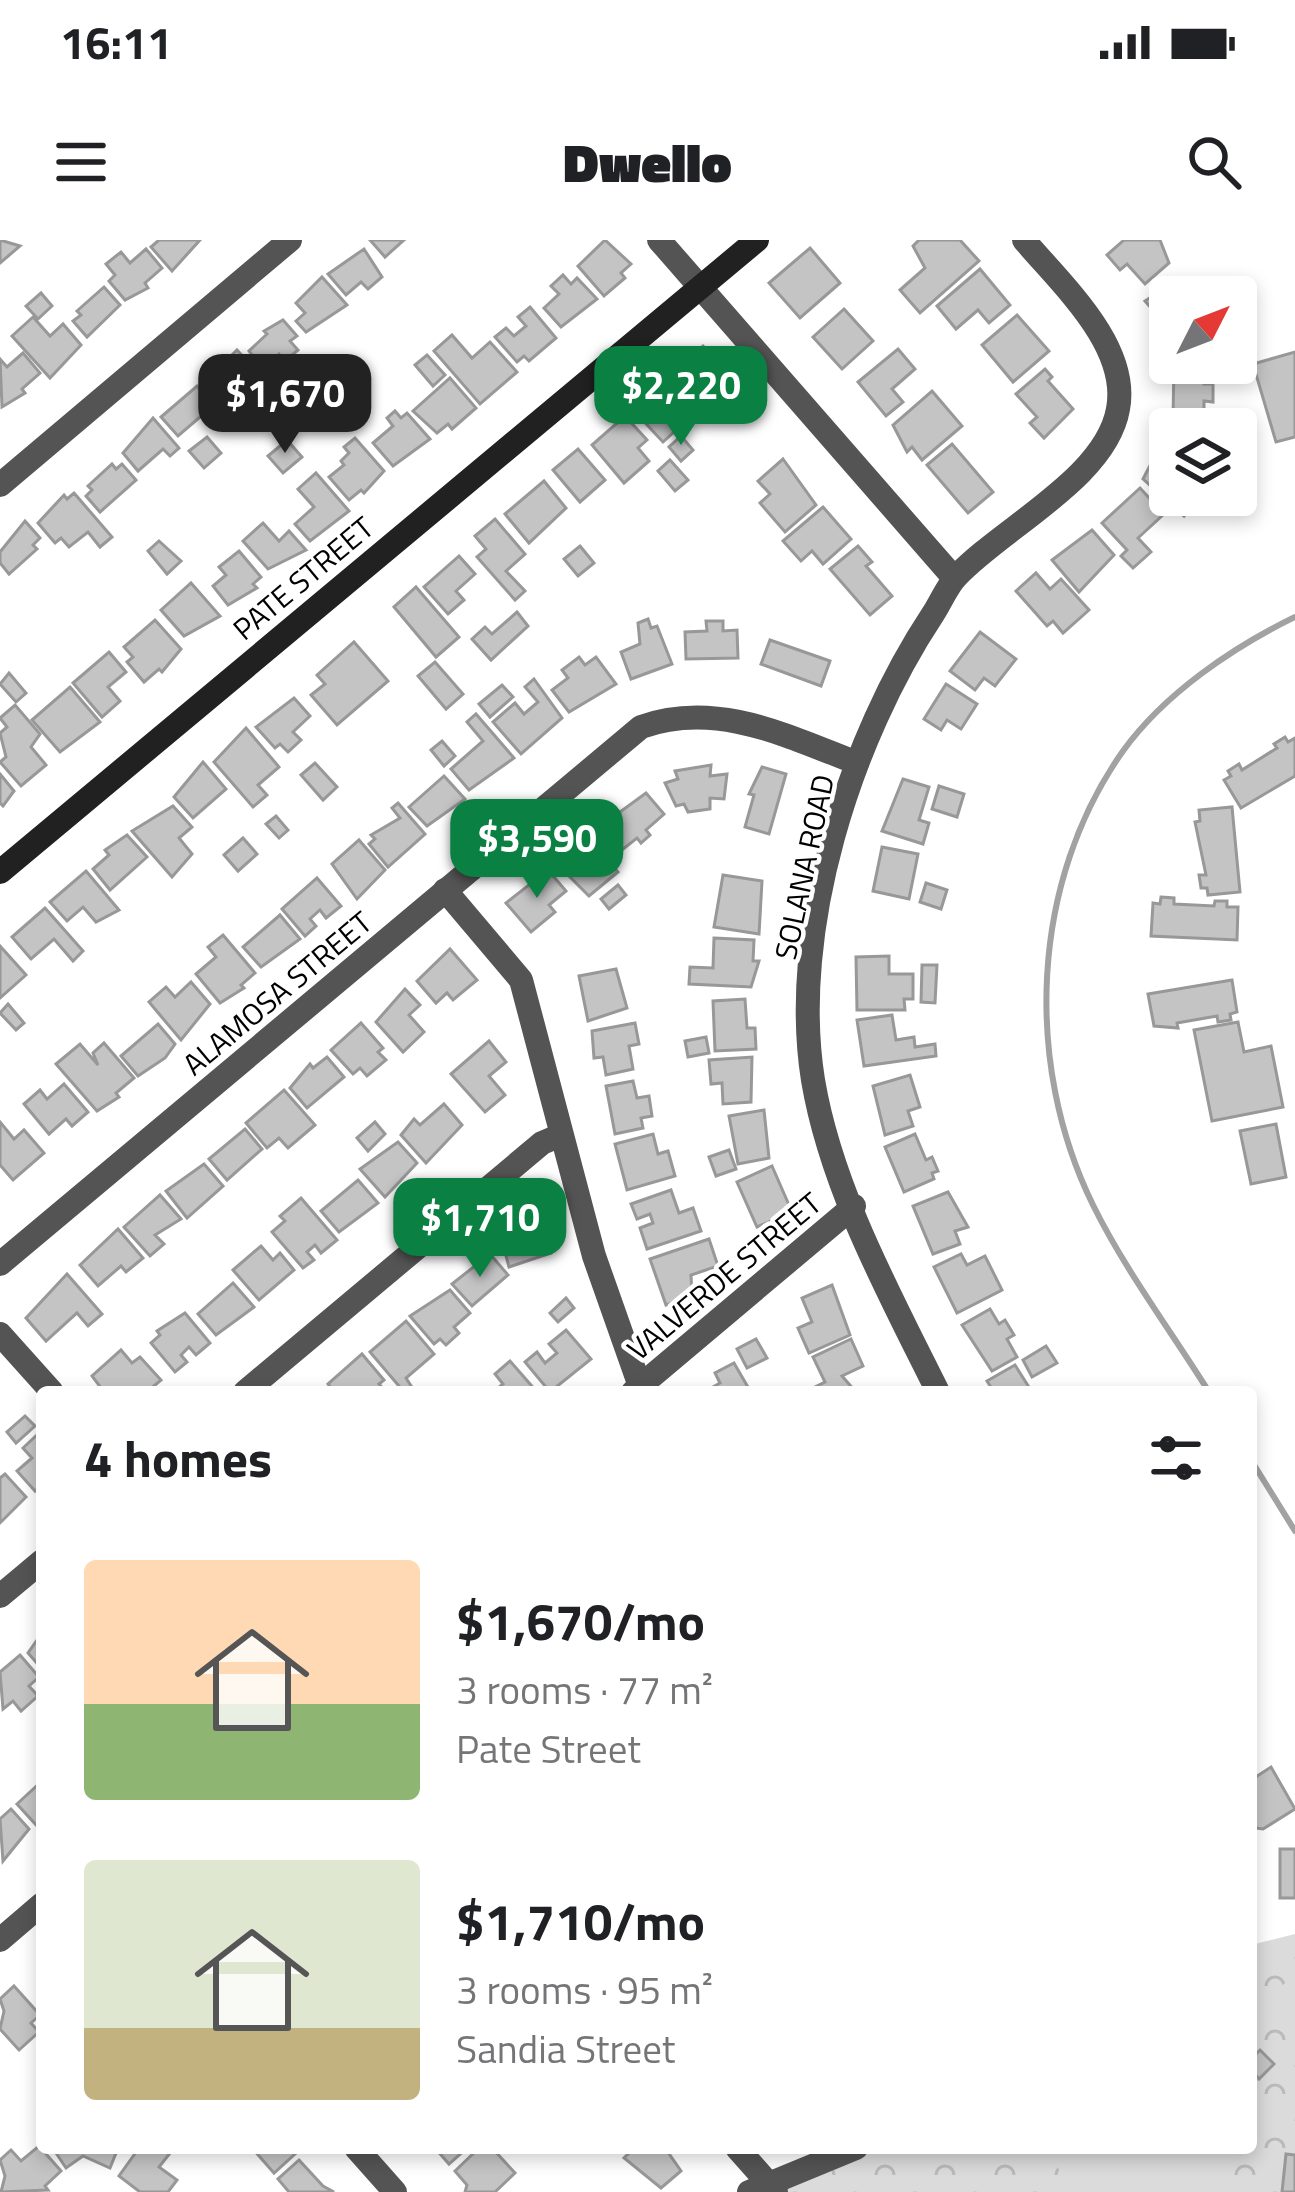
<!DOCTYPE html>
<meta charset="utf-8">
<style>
body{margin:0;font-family:"Titillium Web",sans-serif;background:#f6f6f6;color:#202124;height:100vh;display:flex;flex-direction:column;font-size:45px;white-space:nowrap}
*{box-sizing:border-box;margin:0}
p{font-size:39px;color:#757577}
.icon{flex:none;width:66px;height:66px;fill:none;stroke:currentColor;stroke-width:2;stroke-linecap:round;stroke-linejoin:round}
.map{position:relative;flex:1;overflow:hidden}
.panel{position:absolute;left:36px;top:1146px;width:1221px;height:768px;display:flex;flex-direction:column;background:#fff;border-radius:12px;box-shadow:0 6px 18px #0003}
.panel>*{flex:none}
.needle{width:78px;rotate:48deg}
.controls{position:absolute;left:1149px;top:36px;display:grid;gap:24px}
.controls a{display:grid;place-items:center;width:108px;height:108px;border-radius:12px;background:#fff;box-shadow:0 6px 18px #0003;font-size:60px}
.price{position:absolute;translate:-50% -102px;padding:0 27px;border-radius:24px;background:#0b8043;color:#fff;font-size:39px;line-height:78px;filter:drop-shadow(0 3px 6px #0008)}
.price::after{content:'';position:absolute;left:50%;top:72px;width:36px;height:27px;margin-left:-18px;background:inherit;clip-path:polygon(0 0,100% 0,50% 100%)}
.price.on{background:#222;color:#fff}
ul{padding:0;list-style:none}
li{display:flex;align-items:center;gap:36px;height:300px;padding:0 48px}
li span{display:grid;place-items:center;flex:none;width:336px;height:240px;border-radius:12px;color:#555}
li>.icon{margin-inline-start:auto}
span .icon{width:144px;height:144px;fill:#fffc;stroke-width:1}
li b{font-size:51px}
h2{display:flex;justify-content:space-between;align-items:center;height:144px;padding:0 48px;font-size:51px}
.status{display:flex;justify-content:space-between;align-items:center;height:84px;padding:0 60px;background:#fff;direction:ltr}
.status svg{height:33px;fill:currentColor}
header{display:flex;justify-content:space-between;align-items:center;height:156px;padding:0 48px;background:#fff;font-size:54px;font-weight:800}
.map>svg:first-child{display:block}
</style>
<div class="status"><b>16:11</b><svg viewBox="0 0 49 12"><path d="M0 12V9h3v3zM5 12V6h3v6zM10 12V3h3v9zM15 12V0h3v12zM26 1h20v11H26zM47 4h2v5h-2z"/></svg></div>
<header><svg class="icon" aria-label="menu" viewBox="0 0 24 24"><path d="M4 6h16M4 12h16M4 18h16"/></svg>Dwello<svg class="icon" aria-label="search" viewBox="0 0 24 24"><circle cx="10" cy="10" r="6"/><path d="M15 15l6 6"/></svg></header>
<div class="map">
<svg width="1295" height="1952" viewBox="0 0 1295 1952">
<defs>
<pattern id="forest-crowns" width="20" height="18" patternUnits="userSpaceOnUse" patternTransform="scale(3)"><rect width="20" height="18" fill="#dbdbdb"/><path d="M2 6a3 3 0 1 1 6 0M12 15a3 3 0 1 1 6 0" fill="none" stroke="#bababa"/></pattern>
</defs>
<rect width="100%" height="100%" fill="#fff"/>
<path fill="url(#forest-crowns)" d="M1295,1694V1952H776L856,1908H1251V1705Z"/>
<g fill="#dbdbdb">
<path d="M1295,1738V1803L1269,1752Z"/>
<path d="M1049,1908H1233L1228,1952H1069Z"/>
</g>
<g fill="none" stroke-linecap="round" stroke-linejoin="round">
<g stroke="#a2a2a2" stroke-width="6">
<path d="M1209,1152C1171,1091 1125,1030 1093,965C1023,823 1031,641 1123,511C1164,454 1233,407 1295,377"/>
<path d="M1251,1220L1295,1291"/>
</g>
</g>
<g fill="#c4c4c4" stroke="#989898" stroke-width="3">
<path d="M0,0L20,6L0,23Z"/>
<path d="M159,0H200L172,31L151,7Z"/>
<path d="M370,0H404L385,17Z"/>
<path d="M605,0L631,24L621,33L625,38L604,56L578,26Z"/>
<path d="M919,0H960L979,21L920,73L900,50L925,28L913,6Z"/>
<path d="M1124,0H1160L1169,23L1145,44L1127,24L1120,30L1107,15Z"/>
<path d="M810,8L840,43L800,78L769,43Z"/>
<path d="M146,9L162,28L145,43L148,48L125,60L109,41L115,35L106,24L121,12L130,23Z"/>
<path d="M364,9L382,37L368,49L361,42L346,55L328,34Z"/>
<path d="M980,29L1010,65L989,83L978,70L956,89L937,66Z"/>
<path d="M563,35L571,44L577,38L597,59L561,87L544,68L559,54L551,46Z"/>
<path d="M322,37L347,65L306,92L296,81L305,73L296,63Z"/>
<path d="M1174,42L1184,57H1170V90L1145,61Z"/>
<path d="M104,47L120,65L87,97L73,81L81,75L77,71Z"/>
<path d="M41,53L52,66L38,79L26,66Z"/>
<path d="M530,67L556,98L529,121L524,116L517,122L495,97L506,88L514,96L526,86L518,77Z"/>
<path d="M844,69L873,101L842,129L813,97Z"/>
<path d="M1017,75L1049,111L1013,142L982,105Z"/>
<path d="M33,77L50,96L63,84L81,105L50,138L12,96Z"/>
<path d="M283,80L297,96L290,101L298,110L285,121L279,114L267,135L249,111L267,94L264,91Z"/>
<path d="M452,95L472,118L490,102L517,132L480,164L434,111Z"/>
<path d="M703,106L716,121L724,114L748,142L731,156L724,148L709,161L696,146L689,153L671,133Z"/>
<path d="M898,109L915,129L892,149L903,162L886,176L858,142Z"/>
<path d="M237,110L272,147L260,157L253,149L245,157L235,147L221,160L204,143Z"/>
<path d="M1295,112V197L1276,202L1253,124Z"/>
<path d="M23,113L40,133L22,149L25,153L2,167L0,119L7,127Z"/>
<path d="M427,115L445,135L433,146L415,125Z"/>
<path d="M1174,123H1205L1204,144H1213V162L1204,161V180L1173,179Z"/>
<path d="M1045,129L1052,137L1048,141L1073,169L1044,198L1030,183L1037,177L1016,154Z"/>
<path d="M450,138L476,168L452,189L448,184L437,193L413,171Z"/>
<path d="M669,142L696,172L663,202L634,171L653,148L657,152Z"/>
<path d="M197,146L214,165L178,196L161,177Z"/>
<path d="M932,151L962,186L922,220L912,207L907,212L893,185Z"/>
<path d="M395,171L401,178L407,173L430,199L393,226L373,203L393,186L387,178Z"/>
<path d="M625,176L647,200L638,208L649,221L624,243L592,205Z"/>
<path d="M153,178L179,208L170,216L163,209L138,231L123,213Z"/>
<path d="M681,196L693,210L681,221L669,207Z"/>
<path d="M207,197L221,213L204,228L189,211Z"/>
<path d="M355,198L384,231L364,253L361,250L349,260L329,237L344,225L341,221L349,213L344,207Z"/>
<path d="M287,200L302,217L283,233L268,216Z"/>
<path d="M952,204L993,252L968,273L927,225Z"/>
<path d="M1170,208V255H1202L1184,276L1143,239L1156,214L1161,218Z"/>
<path d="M578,209L605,240L580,262L553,230Z"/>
<path d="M783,219L816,265L785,292L760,263L770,254L758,241Z"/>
<path d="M670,220L688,240L675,251L658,231Z"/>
<path d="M112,224L116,229L122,224L136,240L100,272L86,256L92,250L88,246Z"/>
<path d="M316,233L349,271L310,301L295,284L314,267L298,249Z"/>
<path d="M544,241L566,268L529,303L505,274Z"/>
<path d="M1140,248L1164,274L1138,298L1151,312L1133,328L1121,316L1127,310L1102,283Z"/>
<path d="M74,253L112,297L100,307L88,292L69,307L61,298L55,303L38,283L64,255L67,259Z"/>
<path d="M823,267L851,299L823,324L812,311L801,321L783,301Z"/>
<path d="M495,279L525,314L506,331L525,351L515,360L477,317L486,309L475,296Z"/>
<path d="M25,281L40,298L33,305L37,309L9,334L0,323V312Z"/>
<path d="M263,283L279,301L289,291L306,310L268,329L243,301Z"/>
<path d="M1092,290L1114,315L1079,352L1052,320Z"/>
<path d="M159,301L181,321L167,334L148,311Z"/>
<path d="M580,306L594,323L578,336L564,319Z"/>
<path d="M858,306L872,322L866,326L892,356L870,375L830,329Z"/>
<path d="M239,311L261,337L253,344L257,348L228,365L213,346L226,335L219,327Z"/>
<path d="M459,316L475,334L456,351L464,360L448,374L424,347Z"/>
<path d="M1036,333L1050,349L1061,339L1089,370L1063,393L1053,381L1047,386L1016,351Z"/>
<path d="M191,343L220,376L184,396L161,370Z"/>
<path d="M416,347L459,397L436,417L394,367Z"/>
<path d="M517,372L528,386L491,420L472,399L485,387L492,394Z"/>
<path d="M648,379L651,388L657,386L672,424L631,439L621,412L640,404L638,383Z"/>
<path d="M155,380L181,409L162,432L159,429L144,442L127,422L133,417L124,407Z"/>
<path d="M706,381H723V391L737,390L738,418L686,419L685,392L707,391Z"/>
<path d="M980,392L1016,419L995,446L984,438L975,450L950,431Z"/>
<path d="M770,400L830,421L821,446L761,424Z"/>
<path d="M354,402L388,441L337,485L311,455L325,444L317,435Z"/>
<path d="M109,412L126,432L108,447L120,461L102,477L73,443Z"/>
<path d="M579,417L585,425L596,417L616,444L569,472L552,450L568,438L562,430Z"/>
<path d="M435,422L463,454L446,469L418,436Z"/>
<path d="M9,433L26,453L16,462L0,444Z"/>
<path d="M534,439L562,478L521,514L493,482L515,463L524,474L538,462L525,447Z"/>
<path d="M946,444L977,464L961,489L947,480L941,490L924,479Z"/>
<path d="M502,445L513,457L490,477L479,464Z"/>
<path d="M70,447L100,482L60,512L32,480Z"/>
<path d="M294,458L310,476L293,492L301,500L288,512L280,504L275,508L256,487Z"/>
<path d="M15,465L40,494L31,507L46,525L21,546L0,522L6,517L0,493L7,487L0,478Z"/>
<path d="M476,474L514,518L469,550L451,529L483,501L467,482Z"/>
<path d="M246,488L279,527L258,545L267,555L253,567L214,522Z"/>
<path d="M1285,497L1288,502L1295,498V536L1241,568L1224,540L1231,536L1228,531L1239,524L1242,530L1277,508L1274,504Z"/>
<path d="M442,501L455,516L444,526L431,510Z"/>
<path d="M203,522L226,549L193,578L174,557Z"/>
<path d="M315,523L337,547L323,560L301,535Z"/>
<path d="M711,525L710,536L727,534L724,559L710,558V569L688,572L684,564L676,566L665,543L678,539L675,531Z"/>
<path d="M762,527L786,534L769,594L745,587L754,555L749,554Z"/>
<path d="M0,534L14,551L3,566L0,563Z"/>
<path d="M444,536L465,559L427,586L409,567Z"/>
<path d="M903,539L929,547L919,580L929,583L923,604L882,591Z"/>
<path d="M939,546L964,554L957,577L932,569Z"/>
<path d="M646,553L664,574L646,590L650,595L641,603L637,598L622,610L602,585Z"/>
<path d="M398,563L425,594L388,627L369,604L375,599L371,595L400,578L392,568Z"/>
<path d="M173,566L192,587L179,598L192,614L172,637L132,591Z"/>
<path d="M1232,567L1240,652L1208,655L1207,648H1201L1199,635H1206L1195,582L1200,581L1199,570Z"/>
<path d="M276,576L288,590L279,598L266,584Z"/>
<path d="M127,595L147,617L110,650L93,629L109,615L105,610Z"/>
<path d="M596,597L614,618L609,622L618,632L589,656L556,623Z"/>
<path d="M243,598L257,614L238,631L224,615Z"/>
<path d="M359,600L385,630L357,659L332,624Z"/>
<path d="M882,607L918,614L909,659L873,651Z"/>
<path d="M548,630L566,651L549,665L555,672L531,692L506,663Z"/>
<path d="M86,631L119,670L96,682L83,667L67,681L50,662Z"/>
<path d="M723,635L762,641L759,694L714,687Z"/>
<path d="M317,638L341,666L326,678L320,670L310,679L316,686L305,696L282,669Z"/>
<path d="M926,643L947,650L941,669L920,662Z"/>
<path d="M618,645L626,655L609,669L601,659Z"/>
<path d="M1161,657L1174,658V664L1214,666L1215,661H1227V667H1238L1237,700L1151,696L1153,663L1160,664Z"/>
<path d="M45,668L83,711L73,721L54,699L31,719L12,697Z"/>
<path d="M280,675L300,699L261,727L243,707Z"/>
<path d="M223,695L255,733L241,745L244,748L220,763L196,734L216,717L208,707Z"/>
<path d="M714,698L754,700L753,721H759L751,747L689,744L690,727L713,728Z"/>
<path d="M0,706L26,735L0,758Z"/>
<path d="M450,709L477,740L453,760L447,753L436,763L417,741Z"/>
<path d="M889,716V734H913V759H904L905,770H857L856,717Z"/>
<path d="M922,725H937L935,763L921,762Z"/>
<path d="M616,729L627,768L588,781L579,736Z"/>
<path d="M1232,740L1237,772L1230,774L1231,780L1218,782L1217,776L1177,783L1178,788L1154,786L1148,754Z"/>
<path d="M191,742L210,764L181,800L149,762L166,747L175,757Z"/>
<path d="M405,749L420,765L409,775L424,792L403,812L376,782Z"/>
<path d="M745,759L747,788H755L756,809L715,811L713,761Z"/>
<path d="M8,764L24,783L16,790L0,773Z"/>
<path d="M892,775L896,800L914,797L915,807L935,804L936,816L864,826L857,780Z"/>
<path d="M1238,782L1244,812L1271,806L1283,867L1212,881L1194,790Z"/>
<path d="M361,783L383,808L378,812L386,820L367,836L360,828L353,834L331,810Z"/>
<path d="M635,783L639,804L629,806L633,829L606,835L603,817L594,818L592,791Z"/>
<path d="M158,784L175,804L165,818L138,836L121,816Z"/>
<path d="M706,797L709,813L688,817L685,801Z"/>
<path d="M489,801L506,822L489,836L505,855L485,872L451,834Z"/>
<path d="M104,803L134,838L116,853L119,857L97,871L56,824L80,804L98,825L93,813Z"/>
<path d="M327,817L344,837L307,868L290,848L310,824L313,828Z"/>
<path d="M752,817L751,862L723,864L722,843L711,844L709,820Z"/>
<path d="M910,835L920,867L908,871L913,886L885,895L873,846Z"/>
<path d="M633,841L637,858L649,856L652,876L641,878L643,888L615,894L606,846Z"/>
<path d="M64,844L88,872L72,886L66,879L49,894L24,864L40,850L47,859Z"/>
<path d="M284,850L315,885L288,908L279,898L267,908L246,883Z"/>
<path d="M444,864L462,885L426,923L401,895L414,879L420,885Z"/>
<path d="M764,870L769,918L738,924L729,876Z"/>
<path d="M0,882L14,899L24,890L44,913L13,940L0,925Z"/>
<path d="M375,882L385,894L368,911L357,898Z"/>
<path d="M1276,884L1286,937L1251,944L1240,891Z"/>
<path d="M245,889L262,909L227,940L209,919Z"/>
<path d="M653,894L658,914L668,911L675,936L627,950L615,904Z"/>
<path d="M915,894L926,920L932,917L938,931L932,933L934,939L904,952L885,907Z"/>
<path d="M398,902L417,923L385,957L360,929Z"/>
<path d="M729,910L736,929L716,936L709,917Z"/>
<path d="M204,924L223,946L187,978L166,951Z"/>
<path d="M772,926L792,972L757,987L737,942Z"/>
<path d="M358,940L378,963L339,992L321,971Z"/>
<path d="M671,950L679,973L693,968L701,991L647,1009L640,988L653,983L650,974L637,979L631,964Z"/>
<path d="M948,952L968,987L955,991L960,1004L933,1014L913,966Z"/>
<path d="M160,955L181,979L155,995L164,1004L150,1016L124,987Z"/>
<path d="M301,958L337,1000L321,1013L315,1005L307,1012L314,1020L303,1028L272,992L285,981L280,976Z"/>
<path d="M542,974L551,1013L509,1027L501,997L526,991L523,978Z"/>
<path d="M118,989L143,1018L126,1032L121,1026L98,1046L80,1025Z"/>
<path d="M709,999L718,1026L691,1035L692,1056L666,1065L650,1019Z"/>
<path d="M261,1006L273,1020L280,1013L294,1030L259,1060L233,1030Z"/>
<path d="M490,1014L508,1035L472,1066L452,1044Z"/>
<path d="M961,1014L967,1025L985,1016L1002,1050L957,1073L934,1027Z"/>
<path d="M67,1034L102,1074L88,1086L77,1073L46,1101L26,1078Z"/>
<path d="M233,1043L254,1067L216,1095L198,1074Z"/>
<path d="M832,1045L850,1095L809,1113L798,1088L812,1082L802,1058Z"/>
<path d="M450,1050L470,1073L454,1087L459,1093L446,1105L440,1099L434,1104L410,1076Z"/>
<path d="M566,1058L574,1068L558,1082L550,1073Z"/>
<path d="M990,1069L999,1084L1005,1080L1014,1095L1007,1099L1017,1117L992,1131L962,1085Z"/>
<path d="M185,1073L210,1103L196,1115L189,1107L181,1115L187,1122L175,1132L151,1103L160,1095L157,1091Z"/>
<path d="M406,1081L434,1114L406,1138L415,1152H404L370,1112Z"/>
<path d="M566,1090L591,1119L550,1152L525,1122L537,1112L545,1123L557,1113L549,1104Z"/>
<path d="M756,1099L767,1118L747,1128L737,1109Z"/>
<path d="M851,1099L863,1126L842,1136L856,1152H817L815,1147L825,1142L813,1117Z"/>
<path d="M1046,1106L1057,1123L1032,1137L1023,1120Z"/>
<path d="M121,1110L132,1123L140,1117L161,1140L147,1152H104L92,1136Z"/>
<path d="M362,1114L384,1140L379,1144L386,1152H334L328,1144Z"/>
<path d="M510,1121L537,1152H493L503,1144L495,1134Z"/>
<path d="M734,1123L749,1149L704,1152L720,1143L715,1133Z"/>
<path d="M1015,1125L1032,1152H994L987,1141Z"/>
<path d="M25,1176L35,1186L16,1203L7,1192Z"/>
<path d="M40,1192L42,1244L35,1251L17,1231L32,1218L23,1208Z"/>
<path d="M5,1234L26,1257L0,1283V1238Z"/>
<path d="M42,1393V1429L28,1413Z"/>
<path d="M20,1415L39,1437L29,1446L38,1456L21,1471L13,1461L3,1469L0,1432Z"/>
<path d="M1271,1527L1295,1569L1263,1589L1256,1588L1251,1580V1540Z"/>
<path d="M42,1541V1583L38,1587L17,1564Z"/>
<path d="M11,1569L29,1589L3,1621L0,1579Z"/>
<rect x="1280" y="1609" width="15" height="49"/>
<path d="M14,1746L40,1775L31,1783L39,1792L19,1810L0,1789L4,1771L0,1759Z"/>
<path d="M1260,1810L1274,1824L1259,1839L1251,1830V1819Z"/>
<path d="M39,1906L61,1931L45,1946L48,1950L1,1952L5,1936L0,1920L11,1910L21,1921Z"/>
<path d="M63,1908H118L110,1928L83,1916L66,1928L56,1913Z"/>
<path d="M139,1908L171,1912L159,1927L177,1940L168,1952H140L119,1936Z"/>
<path d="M252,1908H289L295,1914L274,1933Z"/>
<path d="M435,1908H467L449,1924Z"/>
<path d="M479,1908H492L515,1933L495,1952H465L467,1945L455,1931Z"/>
<path d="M634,1908H665L681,1931L661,1948L624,1918Z"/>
<path d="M1286,1914L1295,1915V1952H1282Z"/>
<path d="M299,1920L323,1946L334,1952H289L278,1939Z"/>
</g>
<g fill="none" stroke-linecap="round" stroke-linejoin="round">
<g stroke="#545454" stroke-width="24">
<path d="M659,0L954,338"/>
<path d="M0,245L290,0"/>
<path d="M445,650L521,740L594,1016L642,1152"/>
<path d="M0,1024L641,487C716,460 787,496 857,523"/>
<path d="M0,1094L52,1152"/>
<path d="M245,1152L542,903L561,895"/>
<path d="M633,1152L854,966"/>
<path d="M938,1152C890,1055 831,948 813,840C789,690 850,499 933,374C941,362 947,346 957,336C1003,287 1106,238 1118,169C1130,106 1062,45 1024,0"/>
<path d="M0,1356L42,1321"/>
<path d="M0,1700L42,1664"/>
<path d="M356,1908L395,1952"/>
<path d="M737,1908L776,1952"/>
<path d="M749,1952L856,1908"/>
</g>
<path stroke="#212121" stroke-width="24" d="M0,632L757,0"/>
</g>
<g text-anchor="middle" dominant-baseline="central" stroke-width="9" stroke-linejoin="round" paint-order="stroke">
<g font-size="30" fill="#000" stroke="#fff">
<text transform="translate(303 338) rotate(-40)">PATE STREET</text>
<text transform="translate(804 627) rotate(-78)">SOLANA ROAD</text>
<text transform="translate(277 753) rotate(-40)">ALAMOSA STREET</text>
<text transform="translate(724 1036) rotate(-40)">VALVERDE STREET</text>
</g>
</g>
</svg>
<div class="controls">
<a><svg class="needle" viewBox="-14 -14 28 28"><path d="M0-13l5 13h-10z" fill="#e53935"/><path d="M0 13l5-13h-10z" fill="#757577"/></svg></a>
<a><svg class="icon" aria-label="layers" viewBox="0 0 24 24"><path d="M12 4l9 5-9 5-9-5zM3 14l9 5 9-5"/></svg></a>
</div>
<b class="price" style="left:681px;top:208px">$2,220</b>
<b class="price on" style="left:285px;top:216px">$1,670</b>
<b class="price" style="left:537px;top:661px">$3,590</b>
<b class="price" style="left:480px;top:1040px">$1,710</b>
<section class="panel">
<h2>4 homes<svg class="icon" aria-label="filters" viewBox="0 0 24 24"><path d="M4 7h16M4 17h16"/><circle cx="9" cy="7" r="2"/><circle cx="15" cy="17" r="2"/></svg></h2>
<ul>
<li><span style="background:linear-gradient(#ffd9b3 60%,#8fb573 0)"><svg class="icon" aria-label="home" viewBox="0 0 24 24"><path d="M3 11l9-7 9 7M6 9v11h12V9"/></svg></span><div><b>$1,670/mo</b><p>3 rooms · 77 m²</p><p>Pate Street</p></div></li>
<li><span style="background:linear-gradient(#dfe7d0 70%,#c2b280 0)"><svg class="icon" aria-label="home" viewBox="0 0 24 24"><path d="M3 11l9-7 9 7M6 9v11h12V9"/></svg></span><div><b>$1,710/mo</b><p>3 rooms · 95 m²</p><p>Sandia Street</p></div></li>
</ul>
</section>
</div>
